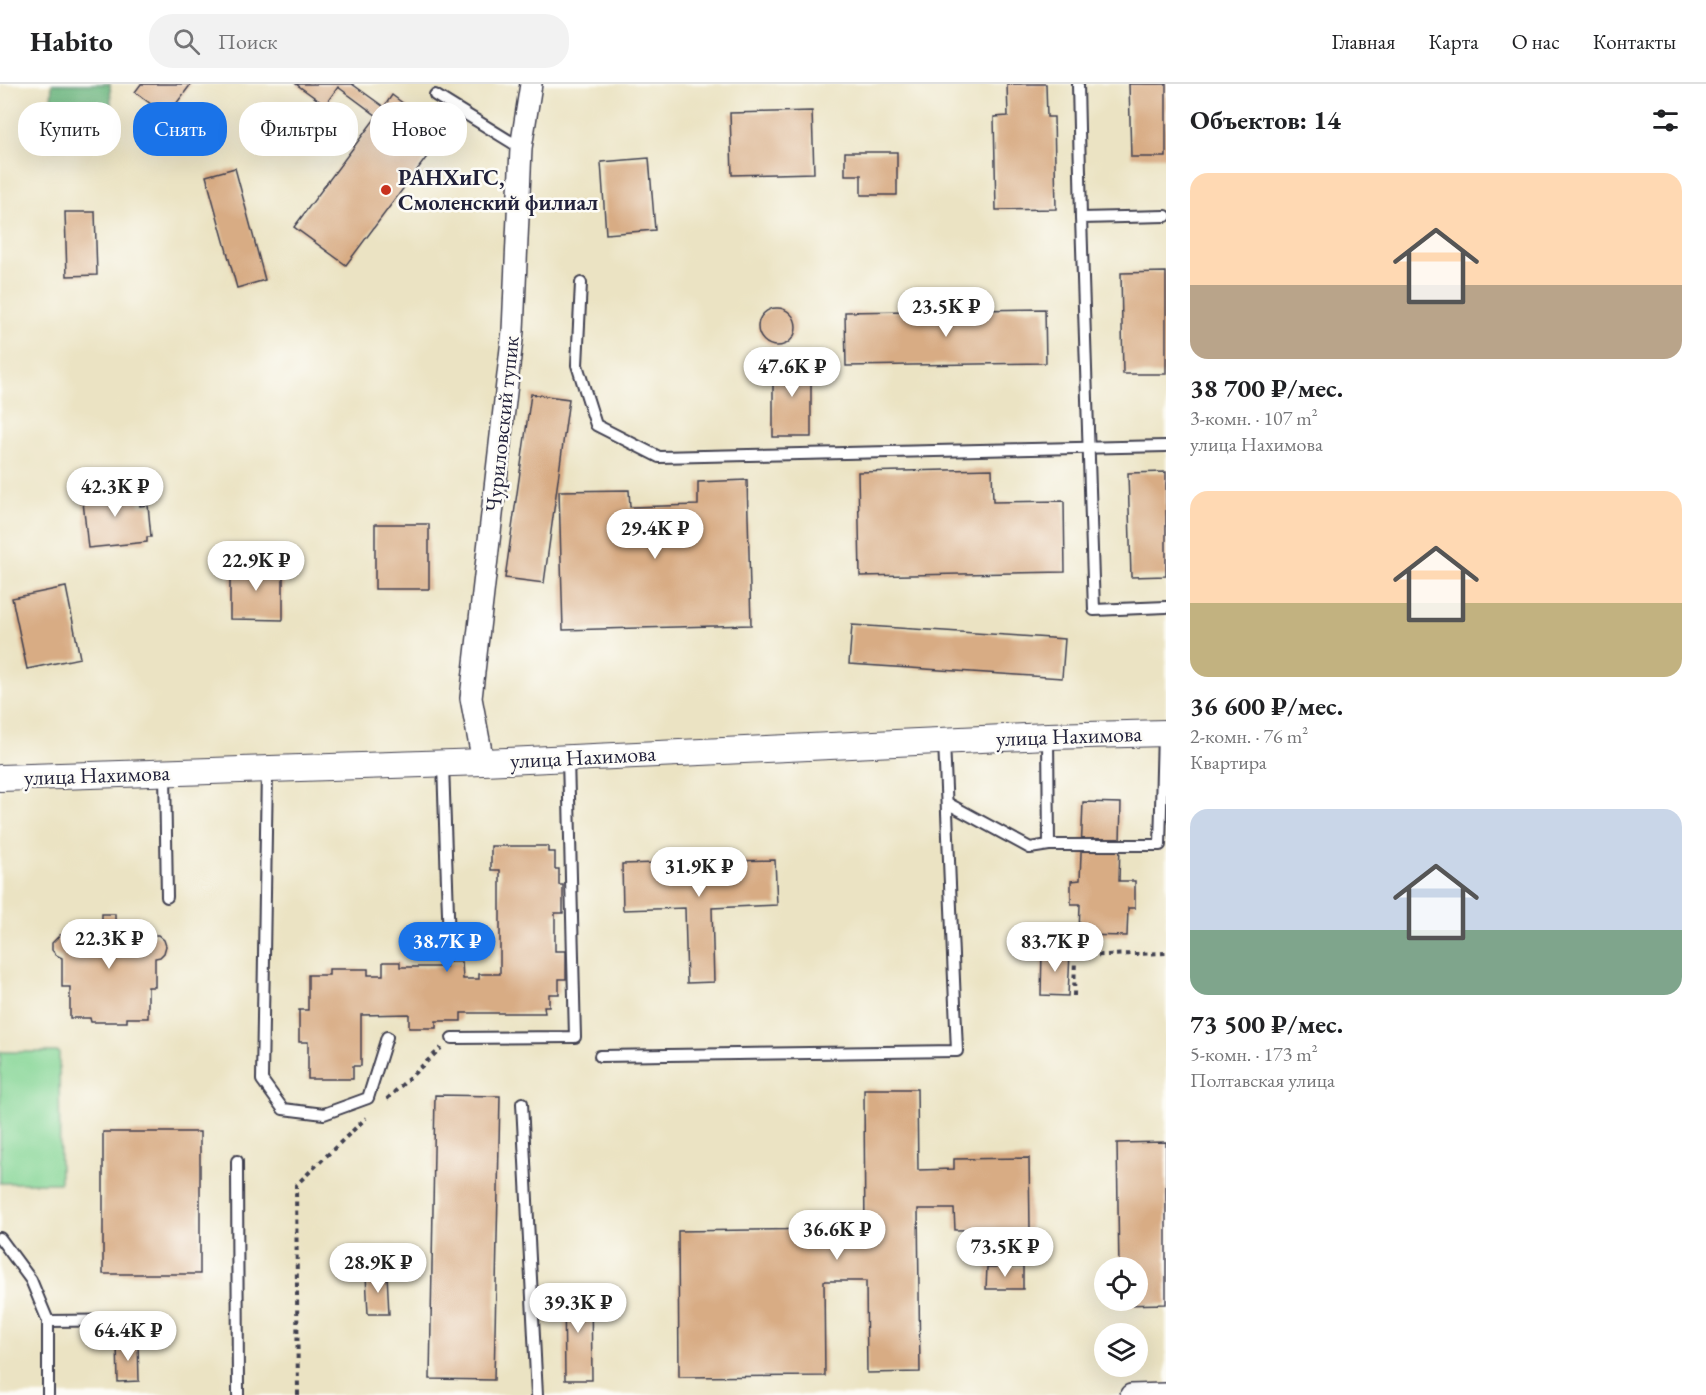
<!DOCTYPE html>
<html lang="ru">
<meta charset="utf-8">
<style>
body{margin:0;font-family:"EB Garamond",serif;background:#f2f2f2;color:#202124;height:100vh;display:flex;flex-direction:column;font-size:22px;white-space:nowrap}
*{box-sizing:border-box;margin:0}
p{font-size:20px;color:#757577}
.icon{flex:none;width:33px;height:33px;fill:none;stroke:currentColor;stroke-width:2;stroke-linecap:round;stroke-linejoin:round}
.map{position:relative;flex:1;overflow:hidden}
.sheet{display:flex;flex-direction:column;background:#fff;width:540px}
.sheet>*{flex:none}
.hud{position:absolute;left:18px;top:18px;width:570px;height:54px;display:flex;gap:12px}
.fabs{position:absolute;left:1094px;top:1173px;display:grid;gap:12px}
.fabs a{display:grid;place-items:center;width:54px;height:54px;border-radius:50%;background:#fff;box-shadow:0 6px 24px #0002;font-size:30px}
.price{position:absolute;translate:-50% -51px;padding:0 14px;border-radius:21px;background:#fff;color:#222;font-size:20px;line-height:39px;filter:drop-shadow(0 2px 3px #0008)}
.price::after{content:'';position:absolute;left:50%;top:36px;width:18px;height:14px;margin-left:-9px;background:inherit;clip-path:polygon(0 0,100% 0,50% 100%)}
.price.current{background:#1a73e8;color:#fff}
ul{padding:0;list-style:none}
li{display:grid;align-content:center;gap:12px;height:318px;padding:0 24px}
li span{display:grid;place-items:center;height:186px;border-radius:18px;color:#555}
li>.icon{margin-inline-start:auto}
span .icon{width:108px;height:108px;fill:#fffc;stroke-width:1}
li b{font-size:26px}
h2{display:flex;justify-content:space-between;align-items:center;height:72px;padding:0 24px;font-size:26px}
.chip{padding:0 21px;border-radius:24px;background:#fff;box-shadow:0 6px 24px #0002;font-size:21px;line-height:54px}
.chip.current{background:#1a73e8;color:#fff}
header{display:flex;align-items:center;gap:36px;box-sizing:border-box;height:84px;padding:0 30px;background:#fff;border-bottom:2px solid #e0e0e0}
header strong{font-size:28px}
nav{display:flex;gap:33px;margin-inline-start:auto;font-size:21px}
.search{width:420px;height:54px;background:#f2f2f2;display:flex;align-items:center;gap:15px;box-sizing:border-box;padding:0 21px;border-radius:24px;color:#757577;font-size:22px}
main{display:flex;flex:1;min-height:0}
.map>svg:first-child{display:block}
</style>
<header>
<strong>Habito</strong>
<div class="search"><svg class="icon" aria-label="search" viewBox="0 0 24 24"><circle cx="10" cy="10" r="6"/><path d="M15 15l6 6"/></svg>Поиск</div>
<nav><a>Главная</a><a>Карта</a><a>О нас</a><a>Контакты</a></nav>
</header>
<main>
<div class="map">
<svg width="1166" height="1311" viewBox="0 0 1166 1311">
<rect width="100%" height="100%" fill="#fdfcf7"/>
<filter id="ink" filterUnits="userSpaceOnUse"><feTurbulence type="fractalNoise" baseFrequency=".0167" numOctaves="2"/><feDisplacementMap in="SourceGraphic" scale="12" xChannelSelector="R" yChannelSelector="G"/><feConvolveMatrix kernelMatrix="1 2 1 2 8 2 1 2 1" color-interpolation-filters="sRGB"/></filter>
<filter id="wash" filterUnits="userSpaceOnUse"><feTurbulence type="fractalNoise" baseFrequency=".008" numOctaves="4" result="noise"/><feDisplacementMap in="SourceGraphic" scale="24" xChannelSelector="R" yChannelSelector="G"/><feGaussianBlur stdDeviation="1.35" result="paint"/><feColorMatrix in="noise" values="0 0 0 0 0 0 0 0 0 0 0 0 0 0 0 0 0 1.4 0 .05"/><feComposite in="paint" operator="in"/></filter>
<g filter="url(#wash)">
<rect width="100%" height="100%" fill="#ebe3c3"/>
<path fill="#86d696" stroke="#547c68" stroke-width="1.5" d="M0,968H59L60,1099H0Z"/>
<path fill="#6cb77f" stroke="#476c5d" stroke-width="1.5" d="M52,0H110L113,58L53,65L51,19Z"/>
<g id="blocks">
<g fill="#d8ac84">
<path d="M141,0H191L167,32L135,8Z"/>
<path d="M296,0H352L384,23L392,11L444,50L346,181L294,143L377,32L338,3L325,21Z"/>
<path d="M1007,0H1046L1047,33H1054L1056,125L996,126L994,33L1008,32Z"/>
<path d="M1129,0H1166V73H1131Z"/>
<path d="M812,27L814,89L732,91L730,29Z"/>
<path d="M845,68H897V111H861V91H845Z"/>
<path d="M649,74L655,146L606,150L601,78Z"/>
<path d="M235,84L265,196L237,204L206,92Z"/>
<path d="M65,128H95L97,191L67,192Z"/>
<path d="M1166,188V290H1123L1121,189Z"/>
<circle cx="777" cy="243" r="19"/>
<path d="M1045,225L1046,279L846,282L845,228Z"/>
<rect x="773" y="276" width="38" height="77"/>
<path d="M531,310L569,315L544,499L505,494Z"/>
<path d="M992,385L993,418L1064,417L1065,488L860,492L858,388Z"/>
<path d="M1166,388V492L1131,493L1128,389Z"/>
<path d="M747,396L751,541L563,546L559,407L629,406L630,423L698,421V398Z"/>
<path d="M137,402L140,422L148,421L151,453H147V458L88,464L82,408Z"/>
<rect x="375" y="440" width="54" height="65"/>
<path d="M230,480L283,481V536L230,535Z"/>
<path d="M66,503L80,574L27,585L12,514Z"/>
<path d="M852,541L1065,555L1062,594L849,580Z"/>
<path d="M1083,718L1121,719L1119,797H1135V824H1128L1127,852L1079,851L1080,820H1071V797L1080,796Z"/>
<path d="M491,762H548V768H555V785H559V801H563V829H555V867H566V895H559V910H549V922H544L545,929H461V937H436V944H409V930L361,931V982H353V995H308V958H299V926H308V891H329V885H368V891H383V878H400V883H446V878H462L463,895H479V890H500V786H491Z"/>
<path d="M775,776L777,821L712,824L714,898L687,899L685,824L623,826L622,780Z"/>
<path d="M102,830H115V841L148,842V851H158L164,856L166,862L164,869L160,873L155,874V903H148V934H127V938H91L90,934H70V903H62V874L56,871L52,866V859L60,851H70V842H102Z"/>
<path d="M1042,867L1070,868L1068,912L1041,911Z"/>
<path d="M864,1005H917L918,1086L954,1085V1075L1029,1074L1030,1145L955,1146L954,1125H918L920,1288L867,1289L866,1197H824L825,1292L679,1293L678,1147L823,1145L824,1159H865Z"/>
<path d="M435,1011L500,1012L494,1296L430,1295Z"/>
<rect x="103" y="1048" width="97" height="142"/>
<path d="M1166,1058V1220L1120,1221V1216H1137V1184H1119L1117,1059Z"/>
<path d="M987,1183H1023V1205H986Z"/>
<path d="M387,1190L389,1230H368L366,1191Z"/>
<path d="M564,1203H591L592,1296H565Z"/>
<path d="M138,1258L139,1297L118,1298L117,1259Z"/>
</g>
</g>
</g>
<g filter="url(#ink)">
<use href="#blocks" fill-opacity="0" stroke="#403f4f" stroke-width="1.5"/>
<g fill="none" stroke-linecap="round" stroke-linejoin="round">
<defs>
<g id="service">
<path d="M1078,0L1081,134"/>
<path d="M435,11L521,64"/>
<path d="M1166,132L1081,134L1094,526L1166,523"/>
<path d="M581,199L577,281L596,341L659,373L1166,362"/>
<path d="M1048,652L1049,761H1160L1163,649"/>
<path d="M443,680L449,859"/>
<path d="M267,686L262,996L283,1025L324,1030L368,1014L387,953"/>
<path d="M165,689L167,813"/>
<path d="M947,719L1030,764L1049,761"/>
<path d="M452,954L575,953L568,674"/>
<path d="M600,972L957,967L944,657"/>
<path d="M522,1019L537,1311"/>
<path d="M237,1077L238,1311"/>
<path d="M0,1154L31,1196L48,1237V1311"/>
<path d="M48,1237L145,1236"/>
</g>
<g id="minor">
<path d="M483,678L471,614L513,247L521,64L531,0"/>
<path d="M1131,1311L1166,1310"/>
</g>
<path id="tertiary" d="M0,694L483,678L1048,652L1166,649"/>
</defs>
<use href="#service" stroke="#403f4f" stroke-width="14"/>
<use href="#minor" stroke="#403f4f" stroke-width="24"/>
<use href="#tertiary" stroke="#403f4f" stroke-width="28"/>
<g stroke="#403f4f" stroke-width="4" stroke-dasharray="4.5 4.5" stroke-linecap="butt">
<path d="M1074,912L1075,872L1166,869"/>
<path d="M387,1015L441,964"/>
<path d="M298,1311L296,1101L366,1034"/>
</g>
<use href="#service" stroke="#fff" stroke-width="10"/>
<use href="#minor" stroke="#fff" stroke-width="21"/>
<use href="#tertiary" stroke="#fff" stroke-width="26"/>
</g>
</g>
<circle fill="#c8321e" stroke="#fdfcf7" stroke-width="2" cx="386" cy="106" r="6"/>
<g text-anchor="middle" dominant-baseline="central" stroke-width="5" stroke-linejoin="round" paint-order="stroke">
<g font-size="22" font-weight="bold" fill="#22223b" stroke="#fdfcf7" text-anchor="start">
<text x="398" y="93">РАНХиГС,<tspan x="398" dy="25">Смоленский филиал</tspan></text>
</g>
<g font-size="22" fill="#22223b" stroke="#fdfcf7">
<text transform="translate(502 340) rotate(-84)">Чуриловский тупик</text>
<text transform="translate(1069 652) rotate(-2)">улица Нахимова</text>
<text transform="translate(583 673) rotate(-3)">улица Нахимова</text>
<text transform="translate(97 691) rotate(-2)">улица Нахимова</text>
</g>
</g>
</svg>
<div class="fabs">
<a><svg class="icon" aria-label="locate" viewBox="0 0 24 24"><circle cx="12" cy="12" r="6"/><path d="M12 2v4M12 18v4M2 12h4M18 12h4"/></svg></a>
<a><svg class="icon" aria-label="layers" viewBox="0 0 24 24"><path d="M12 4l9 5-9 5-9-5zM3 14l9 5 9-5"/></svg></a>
</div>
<b class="price" style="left:946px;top:254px">23.5K ₽</b>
<b class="price" style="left:792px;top:314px">47.6K ₽</b>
<b class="price" style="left:115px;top:434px">42.3K ₽</b>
<b class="price" style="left:655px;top:476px">29.4K ₽</b>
<b class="price" style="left:256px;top:508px">22.9K ₽</b>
<b class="price" style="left:699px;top:814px">31.9K ₽</b>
<b class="price" style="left:109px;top:886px">22.3K ₽</b>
<b class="price current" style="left:447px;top:889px">38.7K ₽</b>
<b class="price" style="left:1055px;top:889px">83.7K ₽</b>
<b class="price" style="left:837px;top:1177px">36.6K ₽</b>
<b class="price" style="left:1005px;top:1194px">73.5K ₽</b>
<b class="price" style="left:378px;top:1210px">28.9K ₽</b>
<b class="price" style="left:578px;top:1250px">39.3K ₽</b>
<b class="price" style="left:128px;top:1278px">64.4K ₽</b>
<div class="hud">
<a class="chip">Купить</a>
<a class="chip current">Снять</a>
<a class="chip">Фильтры</a>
<a class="chip">Новое</a>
</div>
</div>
<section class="sheet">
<h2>Объектов: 14<svg class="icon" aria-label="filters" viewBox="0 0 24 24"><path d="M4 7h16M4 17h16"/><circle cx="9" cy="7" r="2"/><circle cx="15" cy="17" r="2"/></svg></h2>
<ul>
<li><span style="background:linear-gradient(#ffd9b3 60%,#b9a48a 0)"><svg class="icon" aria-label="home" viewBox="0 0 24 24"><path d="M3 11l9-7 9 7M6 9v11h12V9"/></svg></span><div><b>38 700 ₽/мес.</b><p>3-комн. · 107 m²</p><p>улица Нахимова</p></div></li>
<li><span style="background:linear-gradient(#ffd9b3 60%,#c2b280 0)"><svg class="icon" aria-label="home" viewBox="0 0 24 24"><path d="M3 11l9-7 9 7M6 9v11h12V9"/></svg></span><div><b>36 600 ₽/мес.</b><p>2-комн. · 76 m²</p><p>Квартира</p></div></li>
<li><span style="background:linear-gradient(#c9d6e8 65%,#7fa58c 0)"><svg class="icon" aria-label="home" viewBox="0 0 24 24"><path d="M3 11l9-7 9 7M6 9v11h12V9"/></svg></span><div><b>73 500 ₽/мес.</b><p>5-комн. · 173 m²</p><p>Полтавская улица</p></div></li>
</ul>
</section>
</main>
